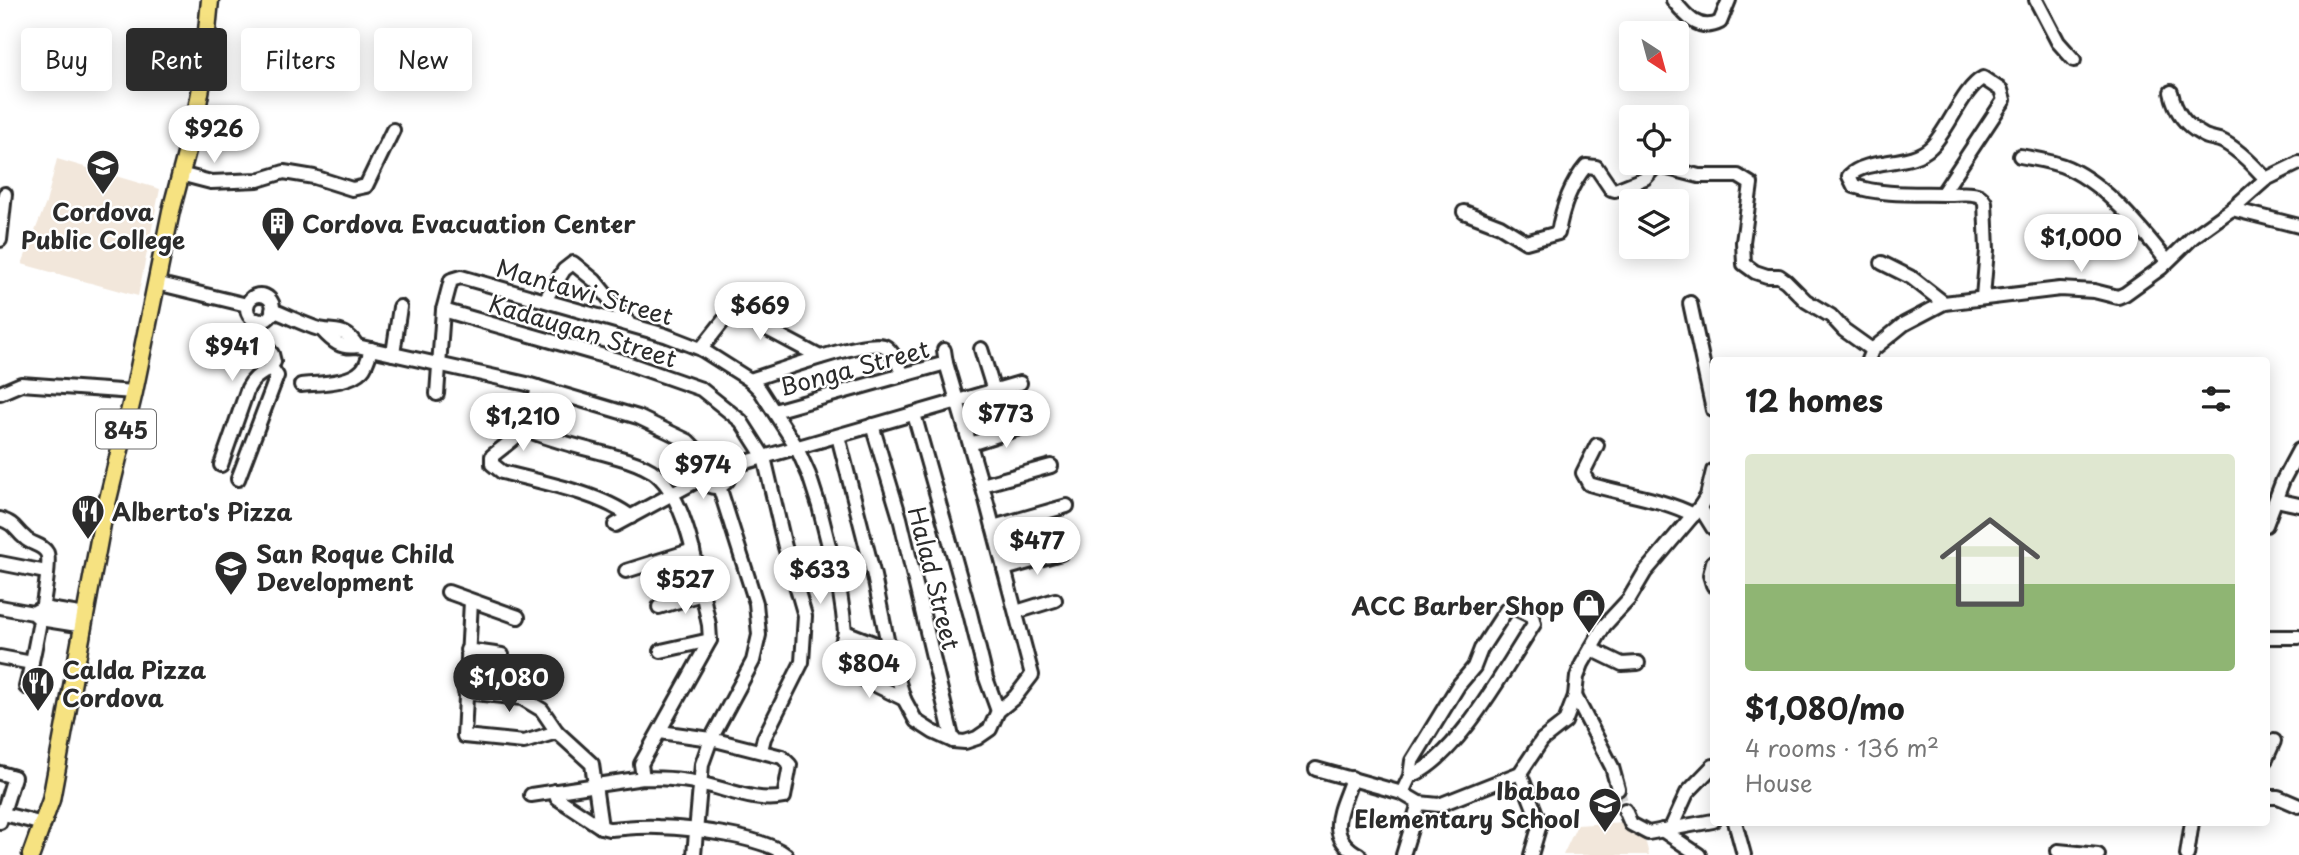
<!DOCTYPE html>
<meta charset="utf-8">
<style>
body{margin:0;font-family:"Playpen Sans",sans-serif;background:#f6f6f6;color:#222;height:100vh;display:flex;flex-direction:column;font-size:26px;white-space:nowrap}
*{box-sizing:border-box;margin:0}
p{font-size:23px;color:#767676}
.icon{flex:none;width:38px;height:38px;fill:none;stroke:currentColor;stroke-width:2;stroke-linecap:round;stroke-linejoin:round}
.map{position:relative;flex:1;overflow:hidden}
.sheet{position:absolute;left:1710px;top:357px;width:560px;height:469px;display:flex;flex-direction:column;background:#fff;border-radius:7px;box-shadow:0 4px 18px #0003}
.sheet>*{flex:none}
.hud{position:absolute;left:21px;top:28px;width:665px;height:63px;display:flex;gap:14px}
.needle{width:46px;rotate:144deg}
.controls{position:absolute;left:1619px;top:21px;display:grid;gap:14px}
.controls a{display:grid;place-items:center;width:70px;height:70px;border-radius:7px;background:#fff;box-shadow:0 4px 18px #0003;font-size:35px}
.price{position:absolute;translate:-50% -60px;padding:0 16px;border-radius:24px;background:#fff;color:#222;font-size:23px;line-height:46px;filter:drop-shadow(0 2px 4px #0008)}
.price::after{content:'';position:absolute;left:50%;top:42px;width:21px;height:16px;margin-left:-10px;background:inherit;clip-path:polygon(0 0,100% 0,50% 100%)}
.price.selected{background:#2b2b2b;color:#fff}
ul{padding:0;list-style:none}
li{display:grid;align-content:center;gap:14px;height:371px;padding:0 35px}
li+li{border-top:2px solid #e0e0e0}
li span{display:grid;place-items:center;height:217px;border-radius:7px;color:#555}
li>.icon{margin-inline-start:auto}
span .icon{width:126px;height:126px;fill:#fffc;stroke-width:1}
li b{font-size:30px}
h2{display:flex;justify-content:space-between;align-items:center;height:84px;padding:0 35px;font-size:30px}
.pill{padding:0 24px;border-radius:7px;background:#fff;box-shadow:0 4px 18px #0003;font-size:24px;line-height:63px}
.pill.selected{background:#2b2b2b;color:#fff}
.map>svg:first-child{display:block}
</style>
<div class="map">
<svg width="2299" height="855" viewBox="0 0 2299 855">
<rect width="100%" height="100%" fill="#fff"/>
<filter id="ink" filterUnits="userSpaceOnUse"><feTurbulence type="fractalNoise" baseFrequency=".0143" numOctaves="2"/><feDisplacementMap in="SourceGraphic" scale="14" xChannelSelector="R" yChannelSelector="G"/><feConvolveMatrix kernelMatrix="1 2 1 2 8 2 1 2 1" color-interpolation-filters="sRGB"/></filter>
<g filter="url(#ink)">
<g fill="#f2e7db">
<path d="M57,159L160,189L138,296L22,264L46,203Z"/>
<path d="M1624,822L1646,843L1649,855H1563L1577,825Z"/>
</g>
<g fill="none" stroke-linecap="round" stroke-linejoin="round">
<path stroke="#d5d5d5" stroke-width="12" stroke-dasharray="12 6" stroke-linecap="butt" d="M1618,789L1625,810"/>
<defs>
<g id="minor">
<path d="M1673,0C1685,15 1699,33 1720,22L1729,0"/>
<path d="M2036,0L2058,42L2074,60"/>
<path d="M2171,92C2175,111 2184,125 2203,135C2209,139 2217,138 2224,142C2240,151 2254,166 2266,179"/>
<path d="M2020,156C2035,159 2053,161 2068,168C2107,186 2141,228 2167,261"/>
<path d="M180,174L211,182L258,180L284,172L314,177L352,189L366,186L393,130"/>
<path d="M1942,194L2004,100L2001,90L1983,78C1963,88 1948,131 1931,147C1911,167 1869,157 1849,176L1854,186C1883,196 1919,193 1949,194C1958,194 1969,192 1977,195C1982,196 1983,199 1985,202L1987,250L1983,297"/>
<path d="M2232,209L2299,226"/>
<path d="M1464,212L1500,226L1526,242L1558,233C1562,209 1570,185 1586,166L1596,167L1611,189L1615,190L1645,178L1654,168L1660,166L1699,176H1738L1751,184L1743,242L1744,264L1755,272L1767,276H1779L1786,281L1806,301L1831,316L1844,330L1872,350"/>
<path d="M0,240L5,194"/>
<path d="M1882,263L1912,278L1944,303"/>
<path d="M156,283L247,305"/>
<circle cx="260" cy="308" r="13"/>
<path d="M545,300L564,270L573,263L595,281L628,322"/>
<path d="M1690,303L1713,410"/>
<path d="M272,310C288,316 303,324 319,329C337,333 345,327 357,346"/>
<path d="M443,310L618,360L701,389L741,421L764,457L785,547L805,616L802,662L764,738L761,750"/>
<path d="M322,330C332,341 341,349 357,346L527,384L638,417L688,441L707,460"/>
<path d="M701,349L724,320L743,316L820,357"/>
<path d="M981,349L994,391"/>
<path d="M393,354L400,307"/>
<path d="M1868,360L1872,350L1904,324L1944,303L2060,289L2094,291L2118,297L2125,294L2161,268L2193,237L2232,209L2266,179L2299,163"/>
<path d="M750,380C770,374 872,336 886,347C894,353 899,366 903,375"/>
<path d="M301,385C318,383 349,384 362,370C367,365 369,356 371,349"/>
<path d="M538,387C529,429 525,430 492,456V464L502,472C540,482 600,493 631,517"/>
<path d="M0,393L21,384L134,392"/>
<path d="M437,394L443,310L451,280L461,277L665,335L701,349L750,380L760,390L796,446L809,475L819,506L839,586L843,613L845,632L838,659L845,670L904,699L916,721L933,732L953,741L965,742L977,738L990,729L998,711L1015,697L1032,675L985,496L946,363L944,350"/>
<path d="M774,411L946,363"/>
<path d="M914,414L970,613L986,678L998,711"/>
<path d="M872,425L900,518L953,741"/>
<path d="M525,429C554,442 586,448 617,457C628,460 642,465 652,471C688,494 700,585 709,625L710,640L641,764L643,778"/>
<path d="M838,436L874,576L889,649L904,699"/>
<path d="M970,444L1032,424"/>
<path d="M1597,445L1583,473L1589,484C1625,495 1660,498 1694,515"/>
<circle cx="715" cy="472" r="15"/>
<path d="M221,465L248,388C257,371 267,375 274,362L272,354L255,333L257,320"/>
<path d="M729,467L1020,383"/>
<path d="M238,479L277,376L271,367"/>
<path d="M982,485L1051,466"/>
<path d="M2276,500L2299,505"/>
<path d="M1700,507L1713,528"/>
<path d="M0,519C16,524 14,529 25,538C32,545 42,544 47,553C53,565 31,668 26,687"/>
<path d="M615,525L702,478"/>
<path d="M2266,525L2283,480L2299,450"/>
<path d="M993,527L1067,506"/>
<path d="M1713,562L1710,575L1713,585"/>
<path d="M0,563L46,572"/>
<path d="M1004,569L1061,553"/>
<path d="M626,571L693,550"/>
<path d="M448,592L518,617"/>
<path d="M471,601L464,736L524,742L557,732L592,764L601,827"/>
<path d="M0,607L33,613L40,619L84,626"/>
<path d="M659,607L702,594"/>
<path d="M36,611L42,608L86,615"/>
<path d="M1016,612L1055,600"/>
<path d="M845,632L889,649"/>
<path d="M2266,637H2299"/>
<path d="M1591,649L1622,664L1638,663"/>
<path d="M467,650L502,655"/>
<path d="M661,651L710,640"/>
<path d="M0,657L32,663"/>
<path d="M465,692L522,698L542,710L557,732"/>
<path d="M1575,696L1612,767L1618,789"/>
<path d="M2266,759L2274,741"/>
<path d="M1316,769L1402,793L1419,803L1439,805L1520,773L1542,740L1565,722L1575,696L1577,677L1582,664L1604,626L1629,599L1645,572L1700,507L1707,496L1713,471"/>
<path d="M0,773L14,777L0,822"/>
<path d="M1520,773L1540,824L1531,855"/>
<path d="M1352,778C1343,807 1322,835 1359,855"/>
<path d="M555,791L557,798L601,827L609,829C625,828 642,826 658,827C691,828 761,836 786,855"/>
<path d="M1402,793L1410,776L1412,761L1458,686L1474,667L1481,649L1507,609L1513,607L1532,616L1534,624C1507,665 1456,760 1410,776"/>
<path d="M531,795L643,778C663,778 684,779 703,784C729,790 758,803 784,797L790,765L782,757L711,739L660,732"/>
<path d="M2266,797H2278L2299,806"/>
<path d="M1625,810L1631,824L1648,833L1713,821"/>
<path d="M0,813L43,824"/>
<path d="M1735,822L1744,855"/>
<path d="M1671,828L1687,793L1713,766"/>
<path d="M1662,830L1699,855"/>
<path d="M2058,851L2098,855"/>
<path d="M694,855L702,764L711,739L753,661L759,635L756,603L719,486"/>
<path d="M1403,855L1419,803"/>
<path d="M2187,855L2192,822"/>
</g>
<path id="major" d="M31,855L51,800L102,524L134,392L171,211L195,120L202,82L210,0"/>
</defs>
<use href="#minor" stroke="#2b2b2b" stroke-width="18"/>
<use href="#major" stroke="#2b2b2b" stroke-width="21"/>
<use href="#minor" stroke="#fff" stroke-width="12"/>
<use href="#major" stroke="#f6e281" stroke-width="16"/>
</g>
</g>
<defs>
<symbol id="university-pin" viewBox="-11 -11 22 30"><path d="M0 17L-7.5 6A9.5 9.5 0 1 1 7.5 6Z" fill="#2b2b2b" stroke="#fff"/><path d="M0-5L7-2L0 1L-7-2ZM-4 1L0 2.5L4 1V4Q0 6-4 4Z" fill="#fff"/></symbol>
<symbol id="building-pin" viewBox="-11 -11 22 30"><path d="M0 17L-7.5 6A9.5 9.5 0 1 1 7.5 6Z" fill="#2b2b2b" stroke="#fff"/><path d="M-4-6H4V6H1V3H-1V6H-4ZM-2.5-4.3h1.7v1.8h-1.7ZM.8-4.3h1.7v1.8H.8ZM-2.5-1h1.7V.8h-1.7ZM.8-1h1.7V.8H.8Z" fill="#fff"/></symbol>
<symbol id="restaurant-pin" viewBox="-11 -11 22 30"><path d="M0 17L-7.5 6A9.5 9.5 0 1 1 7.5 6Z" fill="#2b2b2b" stroke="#fff"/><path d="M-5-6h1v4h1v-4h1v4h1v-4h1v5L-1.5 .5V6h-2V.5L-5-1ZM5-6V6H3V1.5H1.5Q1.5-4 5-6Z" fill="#fff"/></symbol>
<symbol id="school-pin" viewBox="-11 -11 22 30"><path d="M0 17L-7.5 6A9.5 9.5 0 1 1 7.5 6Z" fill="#2b2b2b" stroke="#fff"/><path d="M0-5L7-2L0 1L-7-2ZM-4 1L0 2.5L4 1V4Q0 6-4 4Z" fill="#fff"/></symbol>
<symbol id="shop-pin" viewBox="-11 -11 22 30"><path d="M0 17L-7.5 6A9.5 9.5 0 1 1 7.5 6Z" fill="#2b2b2b" stroke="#fff"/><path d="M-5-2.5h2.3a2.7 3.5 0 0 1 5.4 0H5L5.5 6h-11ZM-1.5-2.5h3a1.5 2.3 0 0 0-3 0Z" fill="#fff"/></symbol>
</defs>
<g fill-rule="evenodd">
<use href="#university-pin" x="84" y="147" width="38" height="52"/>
<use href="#building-pin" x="259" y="204" width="38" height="52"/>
<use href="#restaurant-pin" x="69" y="492" width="38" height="52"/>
<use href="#school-pin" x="212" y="548" width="38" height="52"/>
<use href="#shop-pin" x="1570" y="586" width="38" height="52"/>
<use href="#restaurant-pin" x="19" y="664" width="38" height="52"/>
<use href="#school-pin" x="1586" y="785" width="38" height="52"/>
</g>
<g text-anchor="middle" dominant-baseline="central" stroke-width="5" stroke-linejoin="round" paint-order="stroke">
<rect fill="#fff" stroke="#6b6b6b" stroke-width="2" x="96" y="409.5" width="60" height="39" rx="5"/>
<g font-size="23" font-weight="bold" fill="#2b2b2b">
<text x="126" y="429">845</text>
</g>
<g font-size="24" font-weight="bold" fill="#2b2b2b" stroke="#fff" text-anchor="start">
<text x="103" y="211" text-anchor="middle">Cordova<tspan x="103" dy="28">Public College</tspan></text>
<text x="302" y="223">Cordova Evacuation Center</text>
<text x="112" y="511">Alberto's Pizza</text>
<text x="256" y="553">San Roque Child<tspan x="256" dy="28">Development</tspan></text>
<text x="1564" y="605" text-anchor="end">ACC Barber Shop</text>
<text x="62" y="669">Calda Pizza<tspan x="62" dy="28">Cordova</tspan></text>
<text x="1580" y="790" text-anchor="end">Ibabao<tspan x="1580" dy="28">Elementary School</tspan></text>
</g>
<g font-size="24" fill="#2b2b2b" stroke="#fff">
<text transform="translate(585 291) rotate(16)">Mantawi Street</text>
<text transform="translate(583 330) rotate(17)">Kadaugan Street</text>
<text transform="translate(854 367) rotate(-15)">Bonga Street</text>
<text transform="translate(935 578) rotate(76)">Halad Street</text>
</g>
</g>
</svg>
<div class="controls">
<a><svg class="needle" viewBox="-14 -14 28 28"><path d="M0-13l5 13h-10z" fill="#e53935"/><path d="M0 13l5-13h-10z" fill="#767676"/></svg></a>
<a><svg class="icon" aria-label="locate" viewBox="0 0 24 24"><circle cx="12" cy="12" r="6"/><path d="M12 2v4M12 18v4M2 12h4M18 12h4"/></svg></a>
<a><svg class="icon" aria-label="layers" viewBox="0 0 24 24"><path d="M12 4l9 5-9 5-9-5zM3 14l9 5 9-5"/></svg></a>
</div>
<b class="price" style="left:214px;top:165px">$926</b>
<b class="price" style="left:2081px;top:274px">$1,000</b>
<b class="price" style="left:760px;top:342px">$669</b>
<b class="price" style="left:232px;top:383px">$941</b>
<b class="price" style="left:1006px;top:450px">$773</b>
<b class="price" style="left:523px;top:453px">$1,210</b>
<b class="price" style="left:703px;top:501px">$974</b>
<b class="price" style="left:1037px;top:577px">$477</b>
<b class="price" style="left:820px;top:606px">$633</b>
<b class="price" style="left:685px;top:616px">$527</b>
<b class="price" style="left:869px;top:700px">$804</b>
<b class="price selected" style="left:509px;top:714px">$1,080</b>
<div class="hud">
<a class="pill">Buy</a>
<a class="pill selected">Rent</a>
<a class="pill">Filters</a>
<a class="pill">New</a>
</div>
<section class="sheet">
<h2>12 homes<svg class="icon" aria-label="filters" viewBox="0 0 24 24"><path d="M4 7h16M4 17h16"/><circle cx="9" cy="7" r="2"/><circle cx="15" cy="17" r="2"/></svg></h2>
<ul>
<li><span style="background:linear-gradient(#dfe7d0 60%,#8fb573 0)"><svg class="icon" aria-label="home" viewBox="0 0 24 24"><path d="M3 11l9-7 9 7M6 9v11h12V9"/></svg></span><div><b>$1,080/mo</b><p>4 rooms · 136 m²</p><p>House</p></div></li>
</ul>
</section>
</div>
